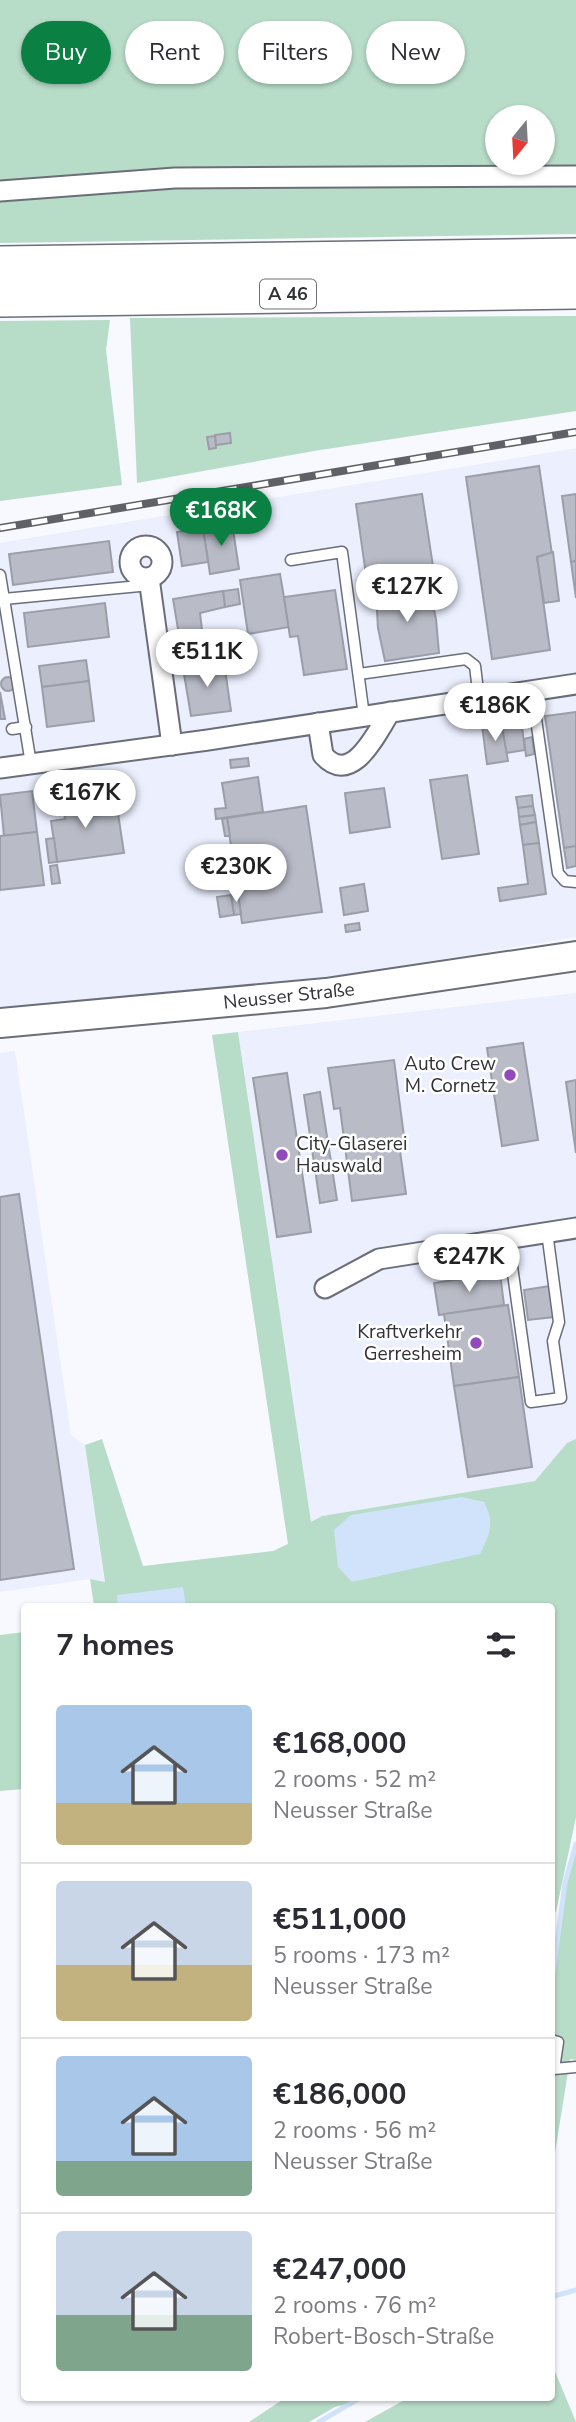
<!DOCTYPE html>
<meta charset="utf-8">
<style>
body{margin:0;font-family:"Nunito Sans",sans-serif;background:#f2f2f3;color:#2b2b33;height:100vh;display:flex;flex-direction:column;font-size:26px;white-space:nowrap}
*{box-sizing:border-box;margin:0}
p{font-size:23px;color:#7c7c81}
.icon{flex:none;width:38px;height:38px;fill:none;stroke:currentColor;stroke-width:2;stroke-linecap:round;stroke-linejoin:round}
.map{position:relative;flex:1;overflow:hidden}
.side{position:absolute;left:21px;top:1603px;width:534px;height:798px;display:flex;flex-direction:column;background:#fff;border-radius:7px;box-shadow:0 2px 5px #0004}
.side>*{flex:none}
.hud{position:absolute;left:21px;top:21px;width:536px;height:63px;display:flex;gap:14px}
.needle{width:46px;rotate:198deg}
.tools{position:absolute;left:485px;top:105px;display:grid;gap:14px}
.tools a{display:grid;place-items:center;width:70px;height:70px;border-radius:50%;background:#fff;box-shadow:0 2px 5px #0004;font-size:35px}
.price{position:absolute;translate:-50% -60px;padding:0 16px;border-radius:24px;background:#fff;color:#222;font-size:23px;line-height:46px;filter:drop-shadow(0 2px 4px #0008)}
.price::after{content:'';position:absolute;left:50%;top:42px;width:21px;height:16px;margin-left:-10px;background:inherit;clip-path:polygon(0 0,100% 0,50% 100%)}
.price.active{background:#0b8043;color:#fff}
ul{padding:0;list-style:none}
li{display:flex;align-items:center;gap:21px;height:175px;padding:0 35px}
li+li{border-top:2px solid #e1e1e2}
li span{display:grid;place-items:center;flex:none;width:196px;height:140px;border-radius:7px;color:#555}
li>.icon{margin-inline-start:auto}
span .icon{width:84px;height:84px;fill:#fffc;stroke-width:1}
li b{font-size:30px}
h2{display:flex;justify-content:space-between;align-items:center;height:84px;padding:0 35px;font-size:30px}
.pill{padding:0 24px;border-radius:32px;background:#fff;box-shadow:0 2px 5px #0004;font-size:24px;line-height:63px}
.pill.active{background:#0b8043;color:#fff}
.map>svg:first-child{display:block}
</style>
<div class="map">
<svg width="576" height="2422" viewBox="0 0 576 2422">
<rect width="100%" height="100%" fill="#f8f9fe"/>
<g fill="#ebeffe">
<path d="M576,448V937L354,974L0,1009V543Z"/>
<path d="M576,993V1439L567,1443L535,1481L322,1516L311,1522L238,1032Z"/>
<path d="M15,1051L71,1435L85,1445L105,1583L90,1579L0,1592V1053Z"/>
</g>
<g fill="#b7dcc8" fill-rule="evenodd">
<path d="M0,0H576V234L0,243ZM497,117H542V163H497Z"/>
<path d="M576,316V411L314,451L137,483L130,318Z"/>
<path d="M110,320L106,350L122,485L0,501V321Z"/>
<path d="M238,1032L311,1522L322,1516L535,1481L567,1443L576,1439V1817L556,1912L551,1910V1606H94L90,1579L105,1582L85,1445L102,1439L143,1566L273,1551L288,1544L212,1035Z"/>
<path d="M24,1632V1789L0,1791V1635Z"/>
<path d="M576,1844V2060L570,2059L551,2178C551,2066 545,1953 576,1844Z"/>
<path d="M551,2362L576,2422H365L408,2398H551Z"/>
<path d="M285,2398H372L335,2407L309,2422H249Z"/>
</g>
<g fill="#d0e3fb">
<path d="M462,1497L484,1502C495,1523 490,1534 480,1554L352,1582L338,1567L334,1530L351,1515Z"/>
<path d="M183,1587L186,1606H118L117,1595Z"/>
</g>
<g fill="none" stroke-linecap="round" stroke-linejoin="round">
<g stroke="#d0e3fb" stroke-width="5">
<path d="M551,1987L565,1883L576,1844"/>
<path d="M551,2297L576,2290"/>
<path d="M319,2422L360,2398"/>
</g>
</g>
<g fill="#b9bcc7" stroke="#9b9ea8" stroke-width="2">
<path d="M230,433L231,443L216,445L215,435Z"/>
<path d="M215,436L216,448L209,449L207,437Z"/>
<path d="M539,466L552,554L537,557L550,650L492,659L466,477Z"/>
<path d="M422,494L436,586L369,596L356,504Z"/>
<path d="M576,494V561L571,562L562,496Z"/>
<path d="M232,523L239,569L210,574L203,528Z"/>
<path d="M203,528L208,562L182,566L177,532Z"/>
<path d="M109,541L113,572L13,585L9,554Z"/>
<path d="M553,552L559,601L544,603L537,557Z"/>
<path d="M576,561V598L571,562Z"/>
<path d="M280,574L289,627L248,634L240,580Z"/>
<path d="M429,587L436,619L439,653L385,661L378,628L376,595Z"/>
<path d="M238,589L240,604L225,607L223,591Z"/>
<path d="M335,590L347,669L304,675L298,636L290,637L284,597Z"/>
<path d="M223,591L225,607L200,613L203,638L180,641L173,599Z"/>
<path d="M105,603L109,637L28,647L24,613Z"/>
<path d="M86,660L89,681L42,687L39,666Z"/>
<path d="M224,662L231,711L191,716L183,668Z"/>
<circle cx="8" cy="684" r="7"/>
<path d="M89,681L94,721L47,727L42,687Z"/>
<path d="M0,692L5,719H0Z"/>
<path d="M576,712V846L564,848L545,716Z"/>
<path d="M521,720L525,750L506,753L501,722Z"/>
<path d="M501,722L508,761L487,764L482,725Z"/>
<path d="M532,737L534,754L526,756L524,739Z"/>
<path d="M248,758L249,766L231,768L230,760Z"/>
<path d="M467,775L479,854L442,859L430,780Z"/>
<path d="M258,777L263,812L216,819L215,809L226,808L222,783Z"/>
<path d="M384,788L390,827L350,833L345,793Z"/>
<path d="M89,790L96,791L98,803L91,804L92,816L118,813L124,853L57,862L51,821L65,819L61,794Z"/>
<path d="M32,791L37,832L4,836L0,795Z"/>
<path d="M532,795L533,806L518,808L516,797Z"/>
<path d="M306,806L322,912L242,923L227,818Z"/>
<path d="M533,806L535,815L519,817L518,808Z"/>
<path d="M535,815L536,822L520,825L519,817Z"/>
<path d="M227,818L230,836H225L222,819Z"/>
<path d="M536,822L539,843L523,845L520,825Z"/>
<path d="M37,832L44,885L0,890V836Z"/>
<path d="M54,838L57,862L49,863L46,839Z"/>
<path d="M539,843L546,894L500,901L498,888L528,884L523,845Z"/>
<path d="M576,846V866L567,868L564,848Z"/>
<path d="M57,865L60,883L52,884L50,866Z"/>
<path d="M364,884L368,911L344,915L340,888Z"/>
<path d="M238,894L241,914L234,915L231,895Z"/>
<path d="M231,895L234,915L220,917L217,897Z"/>
<path d="M359,923L360,930L346,932L345,925Z"/>
<path d="M523,1043L538,1140L502,1146L487,1048Z"/>
<path d="M394,1060L405,1144H399L406,1194L352,1201L340,1108L334,1109L328,1068Z"/>
<path d="M287,1073L311,1232L277,1237L253,1078Z"/>
<path d="M576,1080V1153L566,1082Z"/>
<path d="M320,1092L337,1200L320,1203L304,1095Z"/>
<path d="M19,1194L74,1569L0,1580V1197Z"/>
<path d="M500,1273L504,1305L439,1315L434,1283Z"/>
<path d="M550,1286L554,1317L528,1320L524,1290Z"/>
<path d="M508,1305L519,1377L454,1386L444,1314Z"/>
<path d="M519,1377L532,1467L468,1477L454,1386Z"/>
</g>
<g fill="none" stroke-linecap="round" stroke-linejoin="round">
<defs>
<g id="service">
<path d="M291,560L342,552L364,716"/>
<path d="M0,575L4,599"/>
<path d="M359,674L466,659L475,666L479,699"/>
<path d="M532,691L558,873L565,881L576,882"/>
<path d="M12,729L26,727"/>
<path d="M31,764L4,599L150,585"/>
<path d="M508,1238L531,1402L561,1398L553,1341L559,1322L547,1232"/>
<path d="M551,2040L558,2042L554,2069L576,2067"/>
</g>
<g id="minor">
<path d="M0,191L175,178L576,176"/>
<circle cx="146" cy="562" r="16"/>
<path d="M149,578L172,745"/>
<path d="M318,723L323,755C352,788 377,732 390,712"/>
<path d="M0,768L208,740L576,684"/>
<path d="M325,1288L379,1259L576,1228"/>
</g>
<path id="secondary" d="M0,1023L326,993L576,956"/>
<g id="motorway">
<path d="M0,265L576,257"/>
<path d="M0,298L576,290"/>
</g>
</defs>
<use href="#service" stroke="#6b6e78" stroke-width="13"/>
<use href="#minor" stroke="#6b6e78" stroke-width="23"/>
<use href="#secondary" stroke="#6b6e78" stroke-width="32"/>
<use href="#motorway" stroke="#6b6e78" stroke-width="40"/>
<use href="#service" stroke="#fff" stroke-width="10"/>
<use href="#minor" stroke="#fff" stroke-width="19"/>
<use href="#secondary" stroke="#fff" stroke-width="28"/>
<use href="#motorway" stroke="#fff" stroke-width="37"/>
<defs>
<path id="rail" d="M0,528L576,432"/>
</defs>
<use href="#rail" stroke="#606166" stroke-width="8"/>
<use href="#rail" stroke="#fff" stroke-width="5" stroke-dasharray="16" stroke-linecap="butt"/>
</g>
<g fill="#9149bc" stroke="#fff" stroke-width="2.5">
<circle cx="510" cy="1075" r="7"/>
<circle cx="282" cy="1155" r="7"/>
<circle cx="476" cy="1343" r="7"/>
</g>
<g text-anchor="middle" dominant-baseline="central" stroke-width="5" stroke-linejoin="round" paint-order="stroke">
<rect fill="#fff" stroke="#6f7072" stroke-width="2" x="260" y="279.5" width="56" height="29" rx="5"/>
<g font-size="18" font-weight="bold" fill="#313236">
<text x="288" y="294">A 46</text>
</g>
<g font-size="19" fill="#313236" stroke="#fff">
<text transform="translate(289 996) rotate(-6)">Neusser Straße</text>
</g>
<g font-size="19" fill="#313236" stroke="#fff" text-anchor="end">
<text x="496" y="1064">Auto Crew<tspan x="496" dy="22">M. Cornetz</tspan></text>
<text x="296" y="1144" text-anchor="start">City-Glaserei<tspan x="296" dy="22">Hauswald</tspan></text>
<text x="462" y="1332">Kraftverkehr<tspan x="462" dy="22">Gerresheim</tspan></text>
</g>
</g>
</svg>
<div class="tools">
<a><svg class="needle" viewBox="-14 -14 28 28"><path d="M0-13l5 13h-10z" fill="#e53935"/><path d="M0 13l5-13h-10z" fill="#7c7c81"/></svg></a>
</div>
<b class="price active" style="left:221px;top:548px">€168K</b>
<b class="price" style="left:407px;top:624px">€127K</b>
<b class="price" style="left:207px;top:689px">€511K</b>
<b class="price" style="left:495px;top:743px">€186K</b>
<b class="price" style="left:85px;top:830px">€167K</b>
<b class="price" style="left:236px;top:904px">€230K</b>
<b class="price" style="left:469px;top:1294px">€247K</b>
<div class="hud">
<a class="pill active">Buy</a>
<a class="pill">Rent</a>
<a class="pill">Filters</a>
<a class="pill">New</a>
</div>
<section class="side">
<h2>7 homes<svg class="icon" aria-label="filters" viewBox="0 0 24 24"><path d="M4 7h16M4 17h16"/><circle cx="9" cy="7" r="2"/><circle cx="15" cy="17" r="2"/></svg></h2>
<ul>
<li><span style="background:linear-gradient(#a9c7e8 70%,#c2b280 0)"><svg class="icon" aria-label="home" viewBox="0 0 24 24"><path d="M3 11l9-7 9 7M6 9v11h12V9"/></svg></span><div><b>€168,000</b><p>2 rooms · 52 m²</p><p>Neusser Straße</p></div></li>
<li><span style="background:linear-gradient(#c9d6e8 60%,#c2b280 0)"><svg class="icon" aria-label="home" viewBox="0 0 24 24"><path d="M3 11l9-7 9 7M6 9v11h12V9"/></svg></span><div><b>€511,000</b><p>5 rooms · 173 m²</p><p>Neusser Straße</p></div></li>
<li><span style="background:linear-gradient(#a9c7e8 75%,#7fa58c 0)"><svg class="icon" aria-label="home" viewBox="0 0 24 24"><path d="M3 11l9-7 9 7M6 9v11h12V9"/></svg></span><div><b>€186,000</b><p>2 rooms · 56 m²</p><p>Neusser Straße</p></div></li>
<li><span style="background:linear-gradient(#c9d6e8 60%,#7fa58c 0)"><svg class="icon" aria-label="home" viewBox="0 0 24 24"><path d="M3 11l9-7 9 7M6 9v11h12V9"/></svg></span><div><b>€247,000</b><p>2 rooms · 76 m²</p><p>Robert-Bosch-Straße</p></div></li>
</ul>
</section>
</div>
